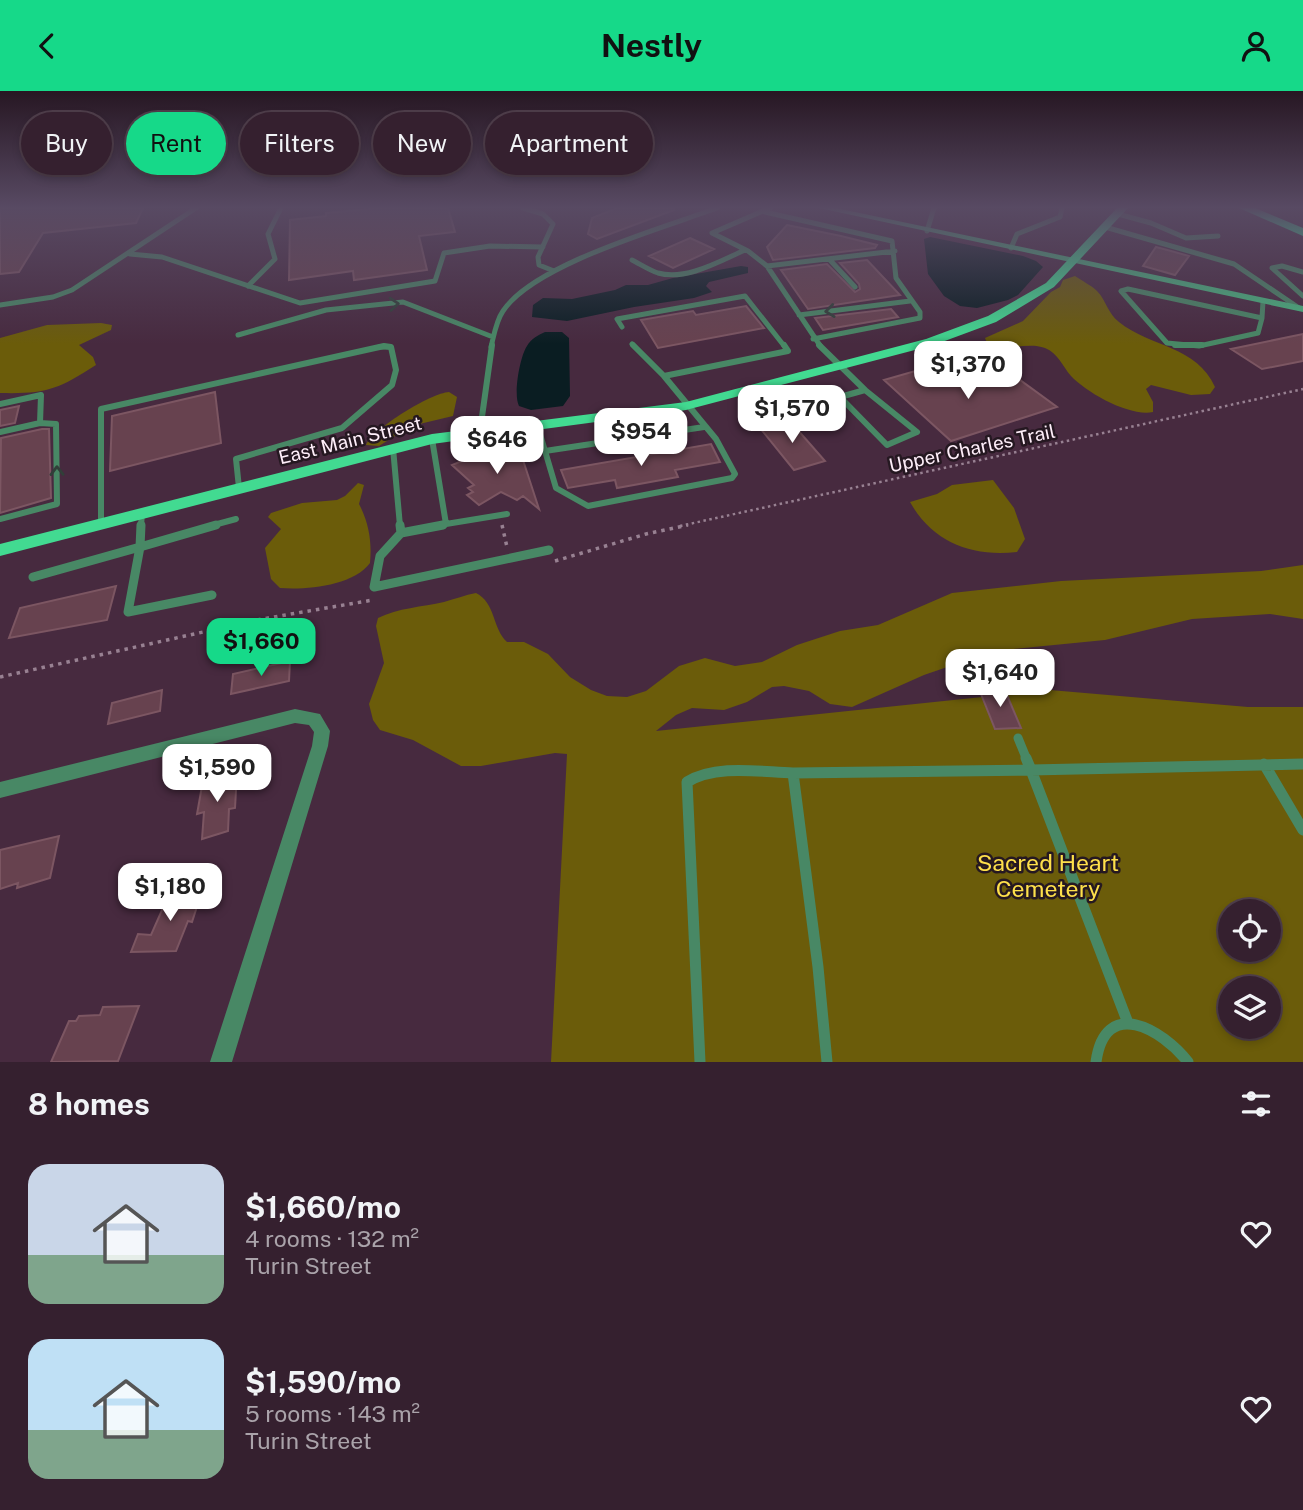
<!DOCTYPE html>
<html lang="en">
<head>
<meta charset="utf-8">
<style>
  body { margin:0; font-family:"Public Sans",sans-serif; background:#3d2837; color:#f1f3f6; height:100vh; display:flex; flex-direction:column; font-size:26px; white-space:nowrap }
  * { box-sizing:border-box; margin:0 }
  p { font-size:23px; color:#aaa3aa }
  .icon { flex:none; width:38px; height:38px; fill:none; stroke:currentColor; stroke-width:2; stroke-linecap:round; stroke-linejoin:round }
  .map { position:relative; height:971px; overflow:hidden }
  .drawer { display:flex; flex-direction:column; background:#35202f; flex:1 }
  .drawer>* { flex:none }
  .hud { position:absolute; left:21px; top:21px; width:700px; height:63px; display:flex; gap:14px }
  .fabs { position:absolute; left:1218px; top:808px; display:grid; gap:14px }
  .fabs a { display:grid; place-items:center; width:63px; height:63px; border-radius:50%; background:#35202f; box-shadow:0 4px 10px #0003,0 0 0 2px #4f3e4b; font-size:35px }
  .price { position:absolute; translate:-50% -60px; padding:0 16px; border-radius:14px; background:#fff; color:#222; font-size:23px; line-height:46px; filter:drop-shadow(0 2px 4px #0008) }
  .price::after { content:''; position:absolute; left:50%; top:42px; width:21px; height:16px; margin-left:-10px; background:inherit; clip-path:polygon(0 0,100% 0,50% 100%) }
  .price.on { background:#16d989; color:#111 }
  ul { padding:0; list-style:none }
  li { display:flex; align-items:center; gap:21px; height:175px; padding:0 28px }
  li span { display:grid; place-items:center; flex:none; width:196px; height:140px; border-radius:21px; color:#555 }
  li>.icon { margin-inline-start:auto }
  span .icon { width:84px; height:84px; fill:#fffc; stroke-width:1 }
  li b { font-size:30px }
  h2 { display:flex; justify-content:space-between; align-items:center; height:84px; padding:0 28px; font-size:30px }
  .tag { padding:0 24px; border-radius:32px; background:#35202f; box-shadow:0 4px 10px #0003,0 0 0 2px #4f3e4b; font-size:24px; line-height:63px }
  .tag.on { background:#16d989; color:#111 }
  header { display:flex; justify-content:space-between; align-items:center; height:91px; padding:0 28px; background:#16d989; color:#111; font-size:32px; font-weight:700 }
  .map>svg:first-child { display:block }
  .green { fill:#6b5c0a; fill-rule:evenodd }
  .water { fill:#0a1d22 }
  .building { fill:#67424f; stroke:#7c5662; stroke-width:2 }
  .lines { fill:none; stroke-linecap:round; stroke-linejoin:round }
  .path-far1 { stroke:#988192; stroke-width:2.5; stroke-dasharray:2.5 3.5; stroke-linecap:butt }
  .path { stroke:#988192; stroke-width:3.5; stroke-dasharray:3.5 5; stroke-linecap:butt }
  .service-far3 { stroke:#488865; stroke-width:5 }
  .service-far2 { stroke:#488865; stroke-width:6 }
  .service-far1 { stroke:#488865; stroke-width:9 }
  .service { stroke:#488865; stroke-width:11 }
  .minor { fill:#488865; fill-rule:evenodd }
  .secondary { fill:#48b77e; fill-rule:evenodd }
  .primary { fill:#42da91; fill-rule:evenodd }
  .motorway { fill:#34faa2; fill-rule:evenodd }
  .oneway { stroke:#313f39 }
  .labels { text-anchor:middle; stroke-width:5; stroke-linejoin:round; paint-order:stroke }
  .street-label { font-size:19px; fill:#feeef9; stroke:#251821 }
  .near-park-label { font-size:23px; fill:#fee04b; stroke:#251821 }
</style>
</head>
<body>
<header><svg class="icon" aria-label="back" viewBox="0 0 24 24"><path d="M15 5l-7 7 7 7"/></svg>Nestly<svg class="icon" aria-label="person" viewBox="0 0 24 24"><circle cx="12" cy="8" r="4"/><path d="M4 21q1-7 8-7t8 7"/></svg></header>
<div class="map">
<svg width="1303" height="971" viewBox="0 0 1303 971">
  <rect width="100%" height="100%" fill="#472a3f"/>
  <path class="green" d="M1075,185C1082,190 1091,194 1097,200C1106,209 1108,223 1119,231C1150,256 1197,255 1215,296L1210,303L1191,304L1151,294L1146,298L1153,311V321C1130,326 1087,302 1071,285C1063,276 1058,262 1045,257C1026,250 1008,262 987,252L985,247L1023,230L1051,201L1060,196L1063,189Z
    M101,232L112,234L111,239L79,254L93,266L96,274C57,299 46,303 0,302V247L47,234Z
    M449,301L457,306L453,325L411,335L379,355L366,354C374,337 431,302 449,301Z
    M993,389L1014,417L1025,448L1017,461C972,466 933,452 910,411L937,403L952,394Z
    M358,392L364,394L359,413C369,432 372,451 370,472C353,495 307,499 280,497L271,488L265,457L281,438L268,426L271,422L302,412L337,409L345,405Z
    M1303,474V528L1270,523L1192,528L1105,549L994,560L924,584L852,616L830,613L809,600L784,595L772,596L747,611L724,619L692,617L676,624L656,640L1050,599L1248,616H1303V971H551L567,663L555,662L481,675H461L413,649L380,639L373,629L369,613L384,572L376,535L378,527C398,517 422,516 444,511C455,508 465,504 476,502C496,512 492,537 507,551H524L548,563L570,586L591,599L607,605L627,606L646,600L679,575L705,567L735,575L762,571L797,554L840,540L878,534L952,502L1061,490L1261,480ZM1230,821H1269V859H1230ZM1230,898H1269V936H1230Z"/>
  <path class="water" d="M930,146L1023,165L1036,170L1043,176L1018,204L1008,209L977,217L960,215L944,205L928,183L924,148Z
    M741,175L748,176V182L709,191L706,195L712,201L694,207L634,216L567,230L532,226L533,214L543,207L572,208L615,199L626,194H648L673,187Z
    M545,241H562L569,247L570,305L563,315L531,319L519,315C513,304 520,265 527,255C531,248 538,244 545,241Z"/>
  <path class="building" d="M0,117H143L136,132L43,142L19,181L0,183Z
    M381,117H448L455,141L419,145L427,179L354,189L353,180L289,189L290,129L326,125V122Z
    M617,117H674V119L597,148L588,143L592,127Z
    M787,134L841,145L877,154L875,157L773,169L767,156Z
    M690,147L714,158L673,177L649,165Z
    M1156,156L1171,160L1189,165L1175,184L1143,175Z
    M867,169L900,204L808,218L781,179L827,173L855,201L860,198L859,193L840,172Z
    M746,215L764,237L658,257L641,229L693,220L696,224Z
    M891,218L898,226L823,239L815,227Z
    M1303,243V270L1262,278L1231,258Z
    M936,274L964,297L1012,283L1057,316L951,350L884,289Z
    M215,301L221,352L110,380L112,325Z
    M19,315L15,332L0,335V319Z
    M789,329L825,370L794,379L760,337Z
    M42,338H49L51,407L0,422L1,347Z
    M711,353L720,371L675,379L678,386L617,397L615,389L568,397L561,379Z
    M503,359H512L523,369L539,418L523,405L517,409L501,401L479,414L467,404L473,401L468,397L474,394L452,374L486,360L495,363Z
    M116,495L107,529L9,547L20,517Z
    M290,570L289,590L231,603L233,583Z
    M1004,597L1021,637L995,638L979,598Z
    M162,599L160,620L108,633L112,612Z
    M237,682L235,717L229,718L228,740L202,748L204,721L197,723L202,695L206,690Z
    M59,745L50,787L17,797L18,792L0,798V759Z
    M202,800L192,831L188,830L176,860L131,861L138,843L151,844L170,801Z
    M139,915L118,970L51,971L69,930H76L79,925L100,924L103,916Z"/>
  <g class="lines">
    <path class="path-far1" d="M680,435L1303,298"/>
    <path class="path" d="M502,434L507,456
      M555,470L646,443L688,434
      M0,586L262,528L373,509"/>
    <path class="service-far3" d="M523,117L543,123L553,133L538,166L539,174L554,180
      M770,117L712,142L748,160L767,175L821,256
      M765,121L892,150L896,187L920,221V227L813,248
      M1118,123L1151,132L1186,147L1218,145
      M1105,136L1234,173L1299,217
      M927,140L934,117
      M1011,157L1017,143L1060,126L1062,117
      M130,163L162,166L300,212L435,190L444,162L490,155L543,156
      M829,168L855,196
      M632,169C640,173 649,179 658,182C686,190 720,170 745,159
      M767,175L895,160
      M1303,181L1282,175L1272,177L1303,205
      M248,195L275,168L268,143L281,117
      M1128,198L1262,227L1258,242L1199,255L1167,252L1121,200Z
      M0,214L53,206L72,199L196,117
      M799,224L910,210
      M1262,227L1263,210
      M622,236L617,228L745,205L785,256
      M238,244L326,219L403,211L493,246
      M930,251L936,256
      M632,253L635,256
      M379,256H391
      M491,256C494,244 496,230 503,220C534,173 663,137 717,117"/>
    <path class="service-far2" d="M633,254L664,285L788,260L784,254
      M819,254L865,299
      M934,254L963,278L991,273
      M1175,254H1202
      M865,299L917,341L887,354L840,306Z
      M0,313L41,304L40,332
      M537,333L556,397L588,415L732,387L735,383L716,348L664,285
      M480,340L492,254
      M0,341L40,332L56,333L57,413L0,428
      M432,348L446,433L434,435
      M393,357L400,435
      M545,360L704,336
      M101,433V318L384,255L391,256L396,279L392,294L342,337L236,368L239,397
      M446,433L507,423
      M141,435L142,422
      M210,435L236,428"/>
    <path class="service-far1" d="M141,434L140,456L216,434
      M400,434L401,442L443,434
      M401,442L380,465L374,496L549,459
      M33,486L140,456L128,521L212,504
      M1018,647L1027,669"/>
    <path class="service" d="M1026,667L1031,679L1303,673
      M1264,673L1303,739
      M793,682L1031,679L1128,932
      M700,971L687,691C716,673 760,681 793,682L818,876L827,971
      M1096,971C1105,905 1162,938 1188,971"/>
    <path class="minor" d="M295,618L320,623L330,640L328,655L232,971H210L312,655L314,641L309,634L295,632L0,707V691Z"/>
    <path class="secondary" d="M819,117H836L1303,215V221Z"/>
    <path class="primary" d="M1117,117H1128L1054,196L996,231L934,254L686,319L432,353L0,465V453L432,343L686,311L926,248L988,225L1046,192Z"/>
    <path class="motorway" d="M1239,117H1255L1303,137V145Z"/>
  </g>
  <defs><path id="oneway-chevron" d="M-2-3.5L2.5 0L-2 3.5" fill="none" stroke-width="1.6" stroke-linecap="round" stroke-linejoin="round" transform="scale(1.75)"/></defs>
  <g class="oneway">
    <use href="#oneway-chevron" transform="translate(394 213) rotate(-4)"/>
    <use href="#oneway-chevron" transform="translate(830 220) rotate(173)"/>
    <use href="#oneway-chevron" transform="translate(57 380) rotate(-91)"/>
  </g>
  <linearGradient id="sky" x2="0" y2="1"><stop stop-color="#271723"/><stop offset="0.46" stop-color="#584a63"/><stop offset="1" stop-color="#584a63" stop-opacity="0"/></linearGradient>
  <rect width="1303" height="253" fill="url(#sky)"/>
  <g class="labels">
    <g class="street-label">
      <text transform="translate(350 349) rotate(-14)" y="7">East Main Street</text>
      <text transform="translate(972 357) rotate(-12)" y="7">Upper Charles Trail</text>
    </g>
    <g class="near-park-label">
      <text x="1048" y="780">Sacred Heart<tspan x="1048" dy="26">Cemetery</tspan></text>
    </g>
  </g>
</svg>
<div class="fabs">
<a><svg class="icon" aria-label="locate" viewBox="0 0 24 24"><circle cx="12" cy="12" r="6"/><path d="M12 2v4M12 18v4M2 12h4M18 12h4"/></svg></a>
<a><svg class="icon" aria-label="layers" viewBox="0 0 24 24"><path d="M12 4l9 5-9 5-9-5zM3 14l9 5 9-5"/></svg></a>
</div>
<b class="price" style="left:968px;top:310px">$1,370</b>
<b class="price" style="left:792px;top:354px">$1,570</b>
<b class="price" style="left:641px;top:377px">$954</b>
<b class="price" style="left:497px;top:385px">$646</b>
<b class="price on" style="left:261px;top:587px">$1,660</b>
<b class="price" style="left:1000px;top:618px">$1,640</b>
<b class="price" style="left:217px;top:713px">$1,590</b>
<b class="price" style="left:170px;top:832px">$1,180</b>
<div class="hud">
<a class="tag">Buy</a>
<a class="tag on">Rent</a>
<a class="tag">Filters</a>
<a class="tag">New</a>
<a class="tag">Apartment</a>
</div>
</div>
<section class="drawer">
<h2>8 homes<svg class="icon" aria-label="filters" viewBox="0 0 24 24"><path d="M4 7h16M4 17h16"/><circle cx="9" cy="7" r="2"/><circle cx="15" cy="17" r="2"/></svg></h2>
<ul>
<li><span style="background:linear-gradient(#c9d6e8 65%,#7fa58c 0)"><svg class="icon" aria-label="home" viewBox="0 0 24 24"><path d="M3 11l9-7 9 7M6 9v11h12V9"/></svg></span><div><b>$1,660/mo</b><p>4 rooms · 132 m²</p><p>Turin Street</p></div><svg class="icon" aria-label="heart" viewBox="0 0 24 24"><path d="M12 20l-8-8c-3-5 5-10 8-4 3-6 11-1 8 4z"/></svg></li>
<li><span style="background:linear-gradient(#bfe0f5 65%,#7fa58c 0)"><svg class="icon" aria-label="home" viewBox="0 0 24 24"><path d="M3 11l9-7 9 7M6 9v11h12V9"/></svg></span><div><b>$1,590/mo</b><p>5 rooms · 143 m²</p><p>Turin Street</p></div><svg class="icon" aria-label="heart" viewBox="0 0 24 24"><path d="M12 20l-8-8c-3-5 5-10 8-4 3-6 11-1 8 4z"/></svg></li>
</ul>
</section>
</body>
</html>
